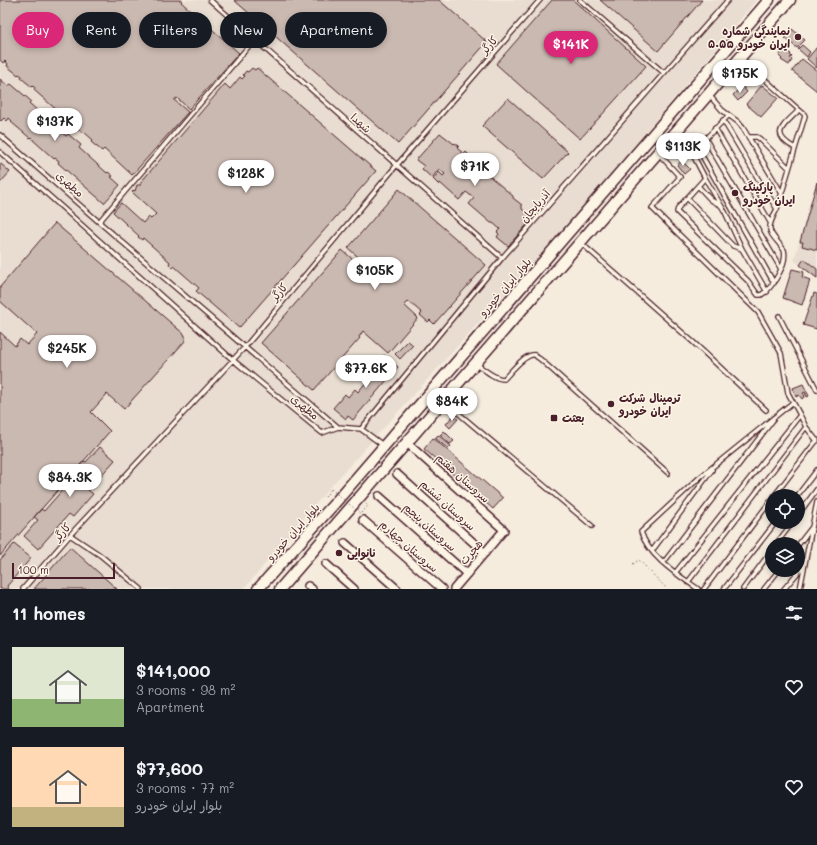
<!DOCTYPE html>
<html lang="en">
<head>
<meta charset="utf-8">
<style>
  body { margin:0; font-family:Mali,"Playpen Sans Arabic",sans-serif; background:#20242c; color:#f1f3f6; height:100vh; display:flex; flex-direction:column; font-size:15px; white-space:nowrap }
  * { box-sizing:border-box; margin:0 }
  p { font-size:13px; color:#9ea1a6 }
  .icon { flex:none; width:22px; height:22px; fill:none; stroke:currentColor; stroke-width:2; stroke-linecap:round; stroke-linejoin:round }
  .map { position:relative; height:589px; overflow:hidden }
  .details { display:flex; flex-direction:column; background:#171b24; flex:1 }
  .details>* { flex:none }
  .banner { position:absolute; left:12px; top:12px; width:400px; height:36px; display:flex; gap:8px }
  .fabs { position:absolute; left:765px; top:489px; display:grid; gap:8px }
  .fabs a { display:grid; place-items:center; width:40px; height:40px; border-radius:50%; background:#171b24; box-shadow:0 2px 6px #0003; font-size:20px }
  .scale { position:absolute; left:12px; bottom:10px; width:103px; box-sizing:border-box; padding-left:4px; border:2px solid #4a1f2b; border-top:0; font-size:11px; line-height:14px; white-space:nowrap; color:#4a1f2b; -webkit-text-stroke:3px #fcf5e5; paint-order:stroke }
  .price { position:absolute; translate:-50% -34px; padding:0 9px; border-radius:14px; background:#fff; color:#222; font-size:13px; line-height:26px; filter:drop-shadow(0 1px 2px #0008) }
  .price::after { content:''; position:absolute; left:50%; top:24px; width:12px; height:9px; margin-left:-6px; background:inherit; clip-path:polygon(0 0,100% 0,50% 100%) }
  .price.on { background:#db2777; color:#fff }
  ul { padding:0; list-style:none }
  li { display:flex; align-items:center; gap:12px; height:100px; padding:0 12px }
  li span { display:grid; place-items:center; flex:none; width:112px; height:80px; border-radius:0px; color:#555 }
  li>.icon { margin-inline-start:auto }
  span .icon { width:48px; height:48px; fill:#fffc; stroke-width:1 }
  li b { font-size:17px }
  h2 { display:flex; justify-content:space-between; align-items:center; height:48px; padding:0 12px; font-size:17px }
  .chip { padding:0 14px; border-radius:18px; background:#171b24; box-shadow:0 2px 6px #0003; font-size:14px; line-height:36px }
  .chip.on { background:#db2777; color:#fff }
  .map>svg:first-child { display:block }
  .built { fill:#e8ddd0 }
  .building { fill:#cab9b1; stroke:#4a1f2b }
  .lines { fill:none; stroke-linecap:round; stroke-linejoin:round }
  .lane-casing { stroke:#4a1f2b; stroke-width:6 }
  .street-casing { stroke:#4a1f2b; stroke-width:10 }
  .primary-casing { stroke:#4a1f2b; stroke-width:13 }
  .path { stroke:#4a1f2b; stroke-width:1; stroke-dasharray:1 3; stroke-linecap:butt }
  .lane { stroke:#fcf5e5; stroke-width:3.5 }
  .street { stroke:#fcf5e5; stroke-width:7 }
  .primary { stroke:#fcf5e5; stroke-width:10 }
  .path-bridge { stroke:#4a1f2b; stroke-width:1; stroke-dasharray:1 3; stroke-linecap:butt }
  .poi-dot { fill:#4a1f2b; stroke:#fcf5e5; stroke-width:1.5 }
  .labels { text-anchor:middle; stroke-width:3; stroke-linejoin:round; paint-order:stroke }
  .poi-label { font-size:11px; font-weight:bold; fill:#4a1f2b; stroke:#fcf5e5; text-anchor:start }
  .street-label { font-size:11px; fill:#4a1f2b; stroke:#fcf5e5 }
</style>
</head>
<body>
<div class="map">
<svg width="817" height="589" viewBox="0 0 817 589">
  <rect width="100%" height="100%" fill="#f5ecde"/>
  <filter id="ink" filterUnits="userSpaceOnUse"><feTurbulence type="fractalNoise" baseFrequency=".025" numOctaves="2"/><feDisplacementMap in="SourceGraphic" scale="8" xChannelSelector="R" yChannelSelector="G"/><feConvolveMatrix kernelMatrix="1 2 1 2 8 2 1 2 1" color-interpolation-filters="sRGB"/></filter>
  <g filter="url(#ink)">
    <path class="built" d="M0,0H756L727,36L567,225L332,485L244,589H0Z
      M817,181V280L794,260Z"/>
    <path class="building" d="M0,0H183L181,2L239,53L189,109L177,98L174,100L188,112L132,175L104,149L102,151L91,142L93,140L84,132L83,133L61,115L63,113L61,111L59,112L34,90L35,88L33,86L32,87L21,78L22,76L19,74L18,75L7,66L8,64L5,61L3,63L0,60Z
      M234,0H439L487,42L398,144Z
      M552,0H573L646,66L580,139L496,64Z
      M600,0H702L658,51Z
      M792,29L805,40L797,48L785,38Z
      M802,45L810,52L807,57L798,49Z
      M817,47V68L807,59Z
      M783,51L785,52L786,51L788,52L791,54L790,55L792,57L790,58L792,60L789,65L781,60L782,59L779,56Z
      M802,59L817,71V91L792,71Z
      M252,68L255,70L257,68L376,171L239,328L196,291L199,288L174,266L173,268L169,264L170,262L143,238L142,240L138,237L139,236L113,212L121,203L143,223L148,217L151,219L156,214L132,192L134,190L135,191L137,185H141V182L225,84L230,89L240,77L242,79L245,76L243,75L246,71L248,72Z
      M0,79L8,86L11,84L31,101L29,103L66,136L68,134L81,145L79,148L107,173L108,172L113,176L111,177L120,185L104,203L58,163L59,161L55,158L54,159L33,140V139L31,137L30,138L11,122L12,121L9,118L7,121L4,118L1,121L0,120Z
      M762,85L778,98L761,117L746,104Z
      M742,86L747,92L738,101L733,95Z
      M508,98L568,152L543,179L482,126Z
      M440,133L454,144L455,143L459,146L457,148L464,154L466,152L469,155L467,157L513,196V198L522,205V209L533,218L508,246L497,237L499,234L497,232L500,229L493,223H491L469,204L474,198L466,192L459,200L440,183L439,185L433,179L439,172L443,176L445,174L439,169L432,178L422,169L424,166L416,160Z
      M682,161L690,169L684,174L677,165Z
      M0,163L10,172L0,183Z
      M817,182V250L802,246L803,242H800Z
      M399,189L486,265L434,324L430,320L428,322L420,315L422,313L408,301L404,305L418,318L388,353L363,331L359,337L360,338L314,390L261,343L342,250L370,274L373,270L348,248Z
      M55,223L185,335V341L124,409L107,394L91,412L110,431L0,556V332L15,346L20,339L27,345L37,334L0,301V287Z
      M804,259L817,269V278L800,265Z
      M792,269L804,272L802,277L810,280L802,305L783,298Z
      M814,293L817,294V329L803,325Z
      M408,341L413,345L400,359L395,354Z
      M384,355L398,367L353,420L348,416L346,419L333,408L345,394L348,397L355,389L358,392L372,375L368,372Z
      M803,384L809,396L807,397L805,392L803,393L805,396L802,399L799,395L796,397L793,388Z
      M453,416L458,419L450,428L446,424Z
      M444,431L454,441L450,444L440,435Z
      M438,435L451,446L448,449L435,438Z
      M433,438L503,498L493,509L424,449Z
      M100,447L115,460L88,490L93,494L73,517L69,514L38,549L24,536L38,520L34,517L41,509L44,511L79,471L77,469L84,461L86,462Z
      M14,544L31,558L7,586L9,589H0V560Z
      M70,547L117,589H34Z"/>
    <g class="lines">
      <g class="lane-casing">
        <path id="lane" d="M210,0L502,258
          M580,0L664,73
          M741,58L798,109L797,112C782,127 770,134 795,148
          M709,95L722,110L738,122L743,128L781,192
          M728,116L697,147L693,155L705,178L725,212L742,249L767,292
          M723,120L760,182L777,209
          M715,128L770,222
          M0,135L99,222L338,427
          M749,137H757L760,139L789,168
          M705,138L781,269
          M697,147L774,283
          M0,152L233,360L322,433L338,427L361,429
          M658,153L680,177L652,208L758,312L781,353L788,393L800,415L675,573
          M705,178L678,208L677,212L748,281L758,295H761C772,289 788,263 784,250C770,231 764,233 777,209L805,116L804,114L798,109
          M698,186L711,200L720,205
          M687,198L733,246L742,249
          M99,222L254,40
          M581,243L693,342L766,410
          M779,316L817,390
          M476,364C484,369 494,379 504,379C510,373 525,353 535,355C535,356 540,359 540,359L668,473
          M444,401L592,526
          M800,415L806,427L817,441
          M384,446L361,429L502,258L728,0
          M774,496L817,440
          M797,496L817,470
          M798,515L817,489
          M70,535L100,555L141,589
          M776,544L793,522
          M798,545L812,527
          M652,551L712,470
          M664,562L773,420
          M688,582L806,427
          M23,589L70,535L245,347L396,166L540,0
          M698,589C677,574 649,557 641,532L699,478L792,403
          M704,589L772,499
          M724,589L776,522
          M743,589L772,550
          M764,589L779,570
          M784,589L805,564
          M800,589L817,502"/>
      </g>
      <g class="street-casing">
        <path id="street" d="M407,443L504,530L454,589
          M397,474L485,553
          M379,496L467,574
          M363,520L442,589
          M345,543L397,589
          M326,564L354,589
          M308,586L312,589"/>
      </g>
      <g class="primary-casing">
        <path id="primary" d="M258,589L334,504L769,0
          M280,589L790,0"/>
      </g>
      <path class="path" d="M325,497L331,489
        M361,513L368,506L366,504
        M633,564L639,560L667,589"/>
      <use href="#lane" class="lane"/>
      <use href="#street" class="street"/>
      <use href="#primary" class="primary"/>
      <path class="path-bridge" d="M331,489L361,514"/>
    </g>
  </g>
  <g class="poi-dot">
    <circle cx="798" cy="37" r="4"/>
    <circle cx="735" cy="193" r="4"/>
    <circle cx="611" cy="404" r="4"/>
    <rect x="550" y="414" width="8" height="8" rx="2"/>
    <circle cx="339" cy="553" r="4"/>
  </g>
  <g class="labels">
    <g class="poi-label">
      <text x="790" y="35" text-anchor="end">نمایندگی شماره<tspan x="790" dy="13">۵۰۵۵ ایران خودرو</tspan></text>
      <text x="743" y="191">پارکینگ<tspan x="743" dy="13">ایران خودرو</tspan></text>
      <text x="619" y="402">ترمینال شرکت<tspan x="619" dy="13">ایران خودرو</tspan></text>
      <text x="562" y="422">بعثت</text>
      <text x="347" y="557">نانوایی</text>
    </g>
    <g class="street-label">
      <text transform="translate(489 45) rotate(-49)" y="4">کارگر</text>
      <text transform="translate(361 123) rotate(42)" y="4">شهدا</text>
      <text transform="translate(70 184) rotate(41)" y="4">مطهری</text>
      <text transform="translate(535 206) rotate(-49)" y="4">آذربایجان</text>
      <text transform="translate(505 287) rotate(-49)" y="4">بلوار ایران خودرو</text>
      <text transform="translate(279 292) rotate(-50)" y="4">کارگر</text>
      <text transform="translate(305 407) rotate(40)" y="4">مطهری</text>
      <text transform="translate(463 478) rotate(42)" y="4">سروستان هفتم</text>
      <text transform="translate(448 505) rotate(42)" y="4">سروستان ششم</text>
      <text transform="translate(430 527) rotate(42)" y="4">سروستان پنجم</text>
      <text transform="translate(62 532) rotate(-48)" y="4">کارگر</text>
      <text transform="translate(293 532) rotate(-48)" y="4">بلوار ایران خودرو</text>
      <text transform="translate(409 546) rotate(41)" y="4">سروستان چهارم</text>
      <text transform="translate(471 552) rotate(-49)" y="4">هجرت</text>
    </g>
  </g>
</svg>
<div class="fabs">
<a><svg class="icon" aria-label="locate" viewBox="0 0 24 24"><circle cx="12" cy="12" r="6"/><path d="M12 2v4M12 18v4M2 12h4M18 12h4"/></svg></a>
<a><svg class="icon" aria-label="layers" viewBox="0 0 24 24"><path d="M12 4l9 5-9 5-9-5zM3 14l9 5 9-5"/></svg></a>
</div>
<div class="scale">100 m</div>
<b class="price on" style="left:571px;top:65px">$141K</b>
<b class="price" style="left:740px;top:94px">$175K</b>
<b class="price" style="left:55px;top:142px">$137K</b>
<b class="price" style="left:683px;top:167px">$113K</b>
<b class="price" style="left:475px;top:187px">$71K</b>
<b class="price" style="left:246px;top:194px">$128K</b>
<b class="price" style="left:375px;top:291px">$105K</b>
<b class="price" style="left:67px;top:369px">$245K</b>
<b class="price" style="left:366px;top:389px">$77.6K</b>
<b class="price" style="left:452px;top:422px">$84K</b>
<b class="price" style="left:70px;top:498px">$84.3K</b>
<div class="banner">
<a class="chip on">Buy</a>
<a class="chip">Rent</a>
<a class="chip">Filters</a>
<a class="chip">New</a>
<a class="chip">Apartment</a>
</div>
</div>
<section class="details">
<h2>11 homes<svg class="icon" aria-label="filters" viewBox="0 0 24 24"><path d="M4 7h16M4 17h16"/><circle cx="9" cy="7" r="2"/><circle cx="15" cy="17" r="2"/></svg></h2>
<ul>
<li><span style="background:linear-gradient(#dfe7d0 65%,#8fb573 0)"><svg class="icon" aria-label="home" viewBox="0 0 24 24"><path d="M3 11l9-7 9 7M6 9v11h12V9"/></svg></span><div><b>$141,000</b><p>3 rooms · 98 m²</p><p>Apartment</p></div><svg class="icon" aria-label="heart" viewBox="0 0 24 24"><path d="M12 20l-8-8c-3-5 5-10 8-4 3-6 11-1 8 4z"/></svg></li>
<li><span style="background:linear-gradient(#ffd9b3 75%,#c2b280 0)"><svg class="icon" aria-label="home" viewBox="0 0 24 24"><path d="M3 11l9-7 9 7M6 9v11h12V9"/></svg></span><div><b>$77,600</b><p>3 rooms · 77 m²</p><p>بلوار ایران خودرو</p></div><svg class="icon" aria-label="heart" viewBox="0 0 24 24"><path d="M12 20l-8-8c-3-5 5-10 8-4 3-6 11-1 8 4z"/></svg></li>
</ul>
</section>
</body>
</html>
